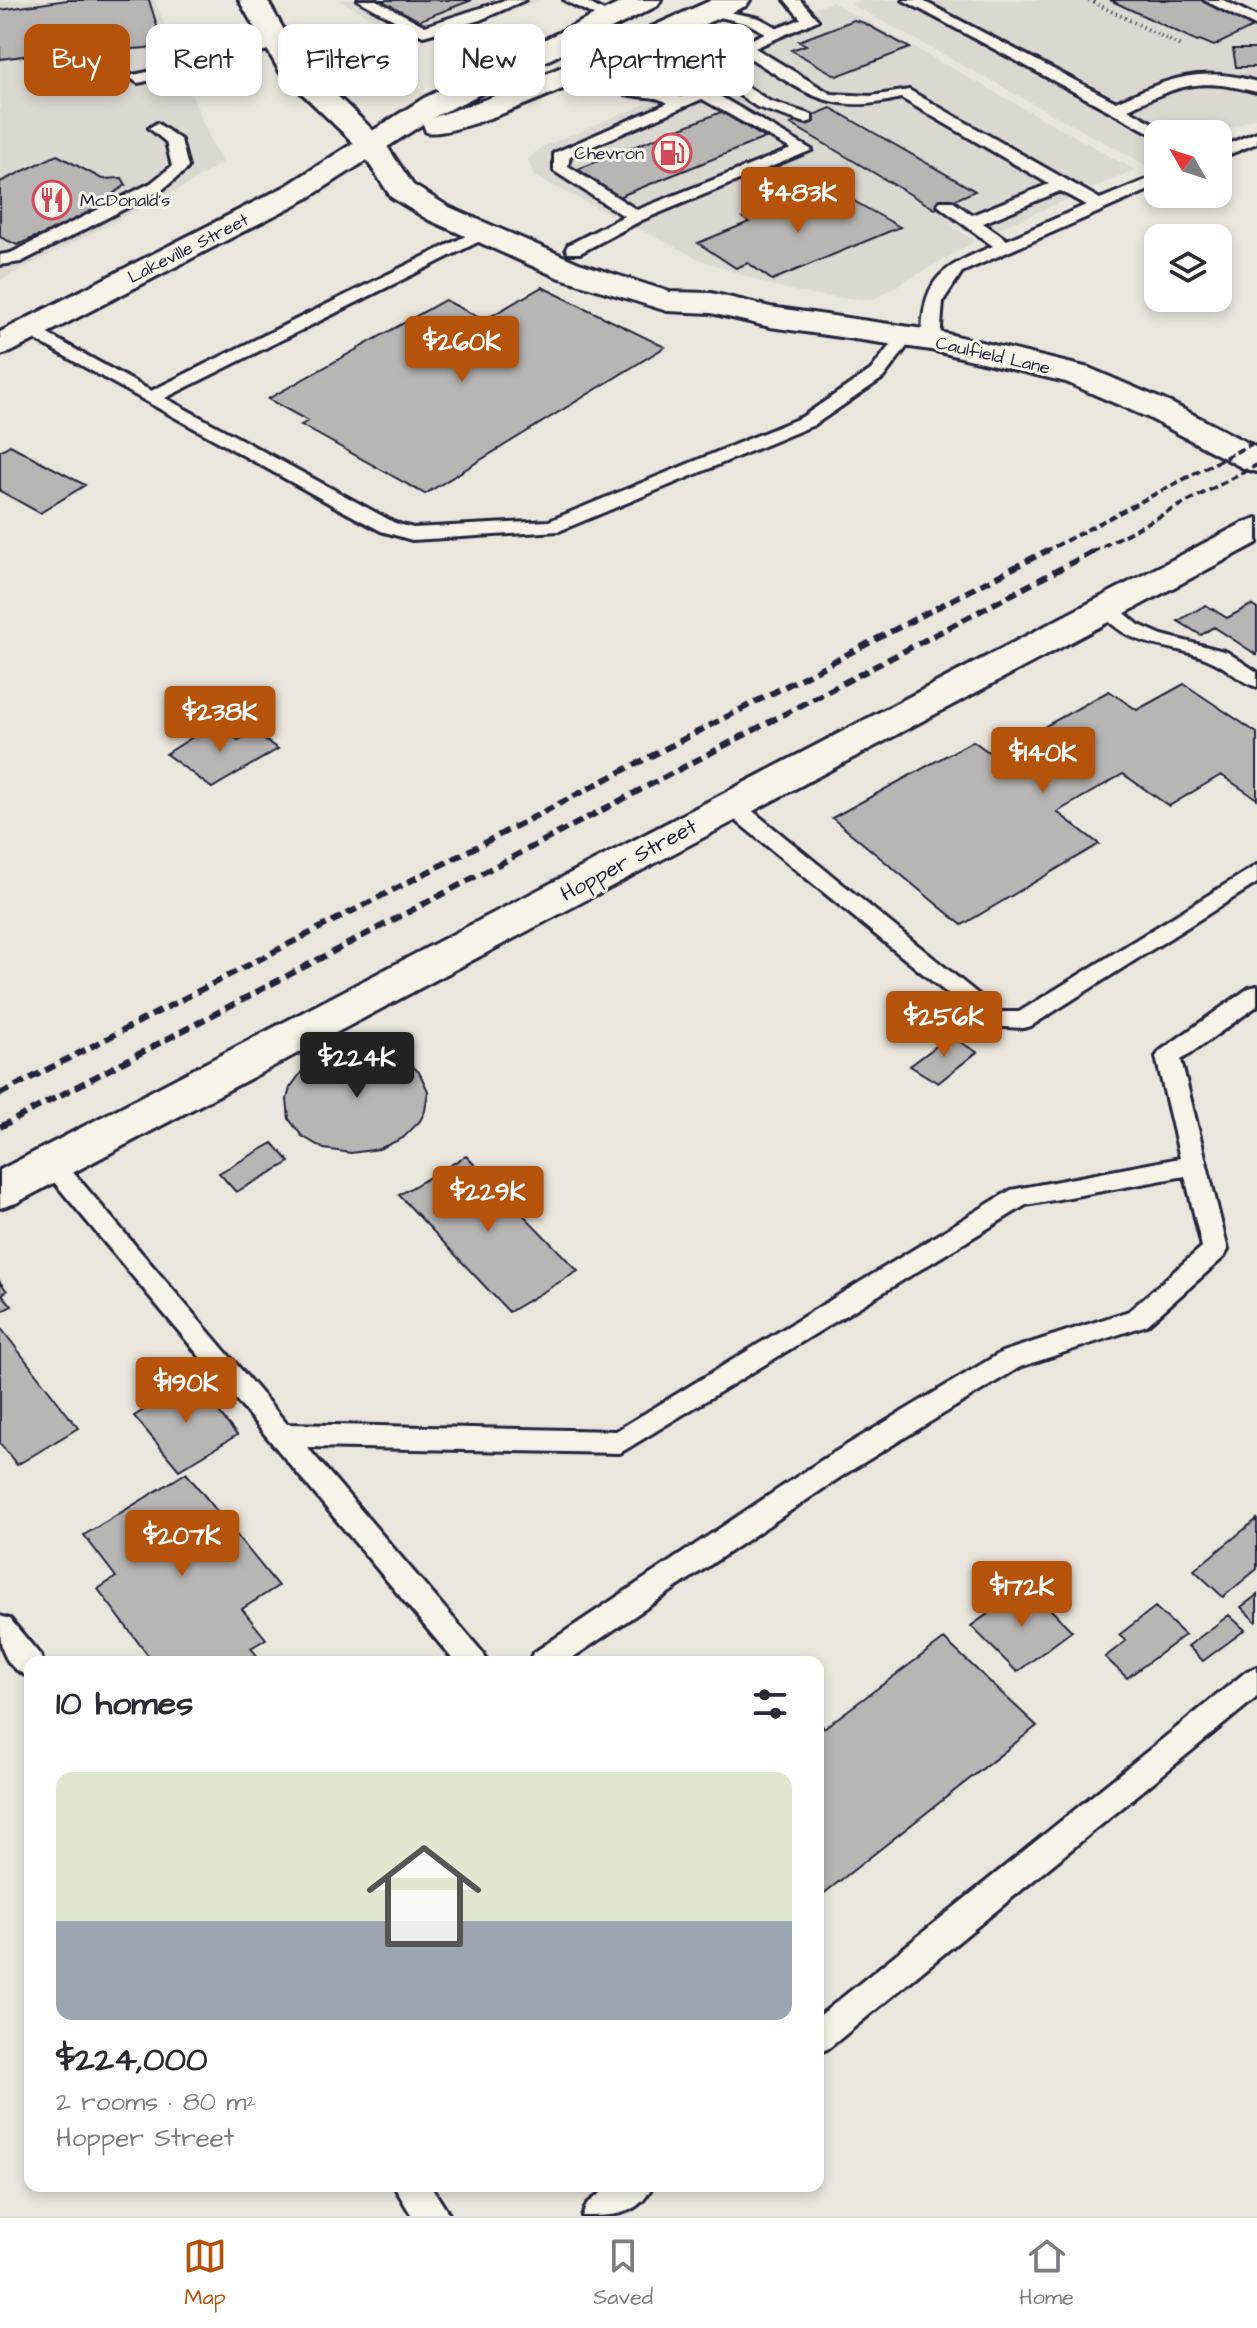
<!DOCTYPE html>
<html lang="en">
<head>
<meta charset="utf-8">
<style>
  body { margin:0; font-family:"Architects Daughter",sans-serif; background:#f7f7f7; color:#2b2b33; height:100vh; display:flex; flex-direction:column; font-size:30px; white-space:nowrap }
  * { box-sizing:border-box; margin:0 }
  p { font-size:26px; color:#7c7c81 }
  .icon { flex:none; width:44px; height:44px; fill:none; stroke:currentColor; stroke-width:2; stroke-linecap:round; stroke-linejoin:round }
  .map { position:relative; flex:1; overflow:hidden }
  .details { position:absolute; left:24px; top:1656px; width:800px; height:536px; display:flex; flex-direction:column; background:#fff; border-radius:16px; box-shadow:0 4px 12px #0003 }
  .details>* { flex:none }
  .top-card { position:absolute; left:24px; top:24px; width:800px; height:72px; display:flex; gap:16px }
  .needle { width:52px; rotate:309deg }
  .fabs { position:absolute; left:1144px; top:120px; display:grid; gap:16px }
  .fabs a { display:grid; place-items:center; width:88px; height:88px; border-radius:16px; background:#fff; box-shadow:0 4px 12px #0003; font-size:40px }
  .price { position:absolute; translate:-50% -68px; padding:0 18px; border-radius:8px; background:#b45309; color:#fff; font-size:26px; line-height:52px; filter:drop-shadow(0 2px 4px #0008) }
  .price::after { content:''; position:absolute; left:50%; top:48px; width:24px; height:18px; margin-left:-12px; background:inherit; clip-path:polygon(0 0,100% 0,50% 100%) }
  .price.active { background:#222; color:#fff }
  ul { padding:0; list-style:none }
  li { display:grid; align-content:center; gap:16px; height:424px; padding:0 32px }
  li span { display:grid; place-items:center; height:248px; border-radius:16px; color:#555 }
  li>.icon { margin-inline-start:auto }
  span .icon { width:144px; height:144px; fill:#fffc; stroke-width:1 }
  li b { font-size:34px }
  h2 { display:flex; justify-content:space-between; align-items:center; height:96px; padding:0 32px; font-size:34px }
  .chip { padding:0 28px; border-radius:16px; background:#fff; box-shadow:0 4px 12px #0003; font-size:28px; line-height:72px }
  .chip.active { background:#b45309; color:#fff }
  .dock { display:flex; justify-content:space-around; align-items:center; height:112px; border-top:2px solid #e1e1e2; background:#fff; font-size:22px; color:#7c7c81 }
  .dock a { display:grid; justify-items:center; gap:4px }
  .dock .active { color:#b45309 }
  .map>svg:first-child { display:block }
  .built { fill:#dbd8d2 }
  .building { fill:#b8b6b5; stroke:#22223b; stroke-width:2 }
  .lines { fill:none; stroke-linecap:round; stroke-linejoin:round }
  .lane-casing { stroke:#22223b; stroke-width:6 }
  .street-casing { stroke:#22223b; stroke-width:6 }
  .secondary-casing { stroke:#22223b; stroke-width:6 }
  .primary-casing { stroke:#22223b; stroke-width:6 }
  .path { stroke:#22223b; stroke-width:4; stroke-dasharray:1 4; stroke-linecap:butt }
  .lane { fill:#f7f3e8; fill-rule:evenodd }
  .street { fill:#f7f3e8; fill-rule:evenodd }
  .secondary { fill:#f7f3e8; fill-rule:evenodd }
  .primary { fill:#f7f3e8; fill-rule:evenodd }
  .rail-far1 { stroke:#22223b; stroke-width:4; stroke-dasharray:8 4; stroke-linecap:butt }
  .rail { stroke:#22223b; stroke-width:6; stroke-dasharray:11 6; stroke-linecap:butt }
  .labels { text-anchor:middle; stroke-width:6; stroke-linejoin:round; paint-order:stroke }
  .far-poi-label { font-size:18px; fill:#22223b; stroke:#f7f3e8; text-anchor:end }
  .far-street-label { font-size:18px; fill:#22223b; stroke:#f7f3e8 }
  .street-label { font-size:22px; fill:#22223b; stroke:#f7f3e8 }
</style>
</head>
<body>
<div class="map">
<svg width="1257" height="2216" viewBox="0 0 1257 2216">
  <rect width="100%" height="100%" fill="#eae6de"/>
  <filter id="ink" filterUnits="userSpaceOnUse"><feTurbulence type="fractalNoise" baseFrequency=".0125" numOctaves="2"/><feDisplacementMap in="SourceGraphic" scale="16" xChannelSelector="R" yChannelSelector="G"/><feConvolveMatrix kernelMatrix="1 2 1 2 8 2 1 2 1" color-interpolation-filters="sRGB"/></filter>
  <g filter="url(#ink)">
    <path class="built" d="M0,0H155L204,126L222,163L187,185L0,280Z
      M339,0H539L450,36L427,38L406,37Z
      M860,0H1227L1257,14V117L1216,134H1158V159L1144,164L850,4Z
      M832,2L1135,170L978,238L938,217L976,241L872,300L812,295L770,285L701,260L534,176L528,160L540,148L702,80L789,129L697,72L696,62L713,47Z"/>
    <path class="building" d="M67,0H149L161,39L147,48L131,49L124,47L119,40L83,44L84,48L0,59V10Z
      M379,0H472L418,21Z
      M1110,0H1221L1257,17V25L1214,46L1200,40L1197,41Z
      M854,20L864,23L910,48L837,76L791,50L806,45L799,41Z
      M1233,49H1257V67H1236Z
      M831,108L975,191L935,209L791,124Z
      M721,112L765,138L618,197L578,169Z
      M57,155L102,179L122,178L126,185L114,193L116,194L93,205L100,209L41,238L38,236L17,245L0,237V182Z
      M836,191L900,227L772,280L748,263L736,268L698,243L749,222L743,218L785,201L794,207Z
      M542,287L665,347L425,494L301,425L308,421L268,399L445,300L484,320Z
      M10,445L85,485L40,513L0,491V451Z
      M1206,605L1227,618L1251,605L1257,609V655L1214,627L1201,635L1178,621Z
      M1184,684L1257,733V799L1221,775L1169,806L1123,774L1057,812L1099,844L962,925L832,818L973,741L993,755L1109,691L1137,710Z
      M215,723L238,740L253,732L278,749L212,788L166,754Z
      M950,1036L977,1052L938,1083L910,1066Z
      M351,1049H378L402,1057L419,1072L428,1091L425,1111L420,1121L403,1138L379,1149L351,1153L324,1149L302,1136L289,1119L287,1099L290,1088L303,1070L325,1055Z
      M273,1143L290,1162L236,1192L219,1173Z
      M466,1156L578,1271L509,1312L399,1195Z
      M0,1282L7,1291L2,1294L12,1306L0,1312Z
      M0,1327L78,1428L17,1465L0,1443Z
      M193,1381L237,1435L179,1470L134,1416Z
      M186,1473L278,1586L242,1609L266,1639L251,1648L262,1662H153L98,1589L116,1577L84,1535Z
      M1257,1519V1569L1223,1597L1194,1570Z
      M1027,1586L1072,1631L1017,1672L971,1626Z
      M1257,1595V1621L1256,1622L1241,1607Z
      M1155,1607L1185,1635L1127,1678L1105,1657L1126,1641L1119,1635Z
      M1229,1615L1245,1630L1203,1661L1188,1646Z
      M944,1639L1037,1726L818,1898V1721L824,1728Z"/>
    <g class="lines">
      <g class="lane-casing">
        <path id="lane" d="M358,0H376L425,26L505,0H525L480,20L423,36Z
          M564,0H583L615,17L608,21L603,20Z
          M785,0H800L818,20L755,48L831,94L871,96L909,90L1100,199L1158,175V186L962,272L943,301L940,340L931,345L925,344L922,340C923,277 940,269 993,246L940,207L938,204L940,201H952L972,215L1049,184L901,98C826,117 803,90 742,53L720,65V69L769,101L812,115V121L806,123L757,107L708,74L704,63L707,60L765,33L749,24L703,13V7L759,18L778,28L801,19ZM1060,191L1086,205L1007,240L983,223Z
          M903,0H921L1116,102C1168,79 1200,65 1257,82V92C1198,77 1182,84 1128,109L1172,134H1158V137Z
          M1204,0H1223L1257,17V27Z
          M277,38L282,40V46L198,70L138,83L130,78L133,75L191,63Z
          M620,44L674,81L677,84L668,90L681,97L697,90H709L812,150L642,220L580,253H568L566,249L568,245L624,216L554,171V153L668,103C656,96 650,98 637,96C617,94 588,83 573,69L576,66C604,61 624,99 658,83L615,52V46ZM702,99L791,149L637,210L568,166L570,156Z
          M157,123L181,140L188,167L186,170L163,189L21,262L0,265V255L11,253L151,183L172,166L166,142L149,128Z
          M1257,132V143L1218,159V148Z
          M482,228L490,233L488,237L165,398L395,523L413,528L549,521L802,417L871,370L900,332L906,331L915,336L883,378L814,425L559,531L412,540L381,531L336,507L18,330L27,325L33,326L151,391Z
          M1107,602L1114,604L1139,625L1162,635L1227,652L1257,672V687C1241,683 1229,669 1214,662C1173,641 1132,654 1097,608Z
          M731,798L739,800L1000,1012H1019L1257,865V883L1031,1026L1023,1028L987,1026L723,810L720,805L723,800Z
          M1257,986V1006L1181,1060L1228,1250L1224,1257L1147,1325L1020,1367L845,1474L566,1662H529L533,1653L825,1458L1002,1352L1129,1311L1202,1247L1185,1176L1026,1205L620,1453L307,1447L483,1653L487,1662H455L39,1164L42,1157L51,1155L60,1157L287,1424L616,1431L1011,1190L1180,1158L1156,1057L1160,1051L1249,988Z
          M0,1616L10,1619L40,1655L43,1662H30V1677C0,1666 0,1643 0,1616Z
          M1257,1667V1697L829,2048L818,2053V2017L1247,1671Z
          M394,2186H431L450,2216H412Z
          M610,2186H652C639,2216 613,2216 582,2216L587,2204Z"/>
      </g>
      <g class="street-casing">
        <path id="street" d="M372,136L382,139L413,185L449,207L579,263L670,292L711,293L770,307L931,330L1089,368L1173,404L1257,448V472L1245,469L1149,418L1066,382L931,350L770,327L711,313L667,311L557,277L427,219L391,197L357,145L362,139Z
          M1257,518V543L16,1203L0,1208V1170L1245,522Z"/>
      </g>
      <g class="secondary-casing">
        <path id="secondary" d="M239,0H267L302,62L382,139L387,145L382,151L372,154L362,151L280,72Z"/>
      </g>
      <g class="primary-casing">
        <path id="primary" d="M626,0H661L657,6L432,118L503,93L712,0H750L746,6C691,28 467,142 426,132L423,124L308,198L11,352L0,355V332L286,186L424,98Z"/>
      </g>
      <path class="path" d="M1089,0L1181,46"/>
      <use href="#lane" class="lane"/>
      <use href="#street" class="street"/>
      <use href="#secondary" class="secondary"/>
      <use href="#primary" class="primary"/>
      <path class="rail-far1" d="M1044,552L1257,441
        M1092,552L1257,465"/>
      <path class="rail" d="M0,1094L1048,550
        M0,1127L1096,550"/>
    </g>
  </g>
  <defs>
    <g id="fuel-ring" transform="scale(2)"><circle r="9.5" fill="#f7f3e8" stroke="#d1495b" stroke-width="1.5"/><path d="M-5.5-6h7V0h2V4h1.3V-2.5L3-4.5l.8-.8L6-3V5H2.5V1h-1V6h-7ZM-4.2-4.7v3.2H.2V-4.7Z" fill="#d1495b"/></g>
    <g id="restaurant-ring" transform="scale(2)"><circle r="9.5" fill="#f7f3e8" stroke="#d1495b" stroke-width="1.5"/><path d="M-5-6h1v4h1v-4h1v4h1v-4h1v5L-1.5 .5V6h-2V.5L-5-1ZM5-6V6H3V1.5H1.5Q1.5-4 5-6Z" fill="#d1495b"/></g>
  </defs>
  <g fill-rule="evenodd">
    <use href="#fuel-ring" x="672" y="153"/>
    <use href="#restaurant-ring" x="52" y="200"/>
  </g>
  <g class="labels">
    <g class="far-poi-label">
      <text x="644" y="159">Chevron</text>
      <text x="80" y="206" text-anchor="start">McDonald's</text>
    </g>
    <g class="far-street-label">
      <text transform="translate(188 248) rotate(-27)" y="6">Lakeville Street</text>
      <text transform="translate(993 355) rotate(13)" y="6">Caulfield Lane</text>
    </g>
    <g class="street-label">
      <text transform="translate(628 859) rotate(-28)" y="8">Hopper Street</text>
    </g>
  </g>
</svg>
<div class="fabs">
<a><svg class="needle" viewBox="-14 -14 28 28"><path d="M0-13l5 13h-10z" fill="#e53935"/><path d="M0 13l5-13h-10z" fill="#7c7c81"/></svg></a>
<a><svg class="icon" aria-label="layers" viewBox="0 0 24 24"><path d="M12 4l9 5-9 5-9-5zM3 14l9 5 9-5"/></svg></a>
</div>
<b class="price" style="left:798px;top:235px">$483K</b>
<b class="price" style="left:462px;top:384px">$260K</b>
<b class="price" style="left:220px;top:754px">$238K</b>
<b class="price" style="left:1043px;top:795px">$140K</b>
<b class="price" style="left:944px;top:1059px">$256K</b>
<b class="price active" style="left:357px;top:1100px">$224K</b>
<b class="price" style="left:488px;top:1234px">$229K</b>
<b class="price" style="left:186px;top:1425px">$190K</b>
<b class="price" style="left:182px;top:1578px">$207K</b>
<b class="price" style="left:1022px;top:1629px">$172K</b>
<div class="top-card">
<a class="chip active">Buy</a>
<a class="chip">Rent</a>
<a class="chip">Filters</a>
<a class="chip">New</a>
<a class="chip">Apartment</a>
</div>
<section class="details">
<h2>10 homes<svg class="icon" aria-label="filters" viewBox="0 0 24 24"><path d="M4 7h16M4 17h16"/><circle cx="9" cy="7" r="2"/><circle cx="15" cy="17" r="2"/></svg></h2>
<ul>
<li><span style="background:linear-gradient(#dfe7d0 60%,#9aa5b1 0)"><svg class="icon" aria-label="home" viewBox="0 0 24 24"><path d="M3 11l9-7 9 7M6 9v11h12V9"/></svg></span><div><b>$224,000</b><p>2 rooms · 80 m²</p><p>Hopper Street</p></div></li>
</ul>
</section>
</div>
<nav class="dock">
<a class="active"><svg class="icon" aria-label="map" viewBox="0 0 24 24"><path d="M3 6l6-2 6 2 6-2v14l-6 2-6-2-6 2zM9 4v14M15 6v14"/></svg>Map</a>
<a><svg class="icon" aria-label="saved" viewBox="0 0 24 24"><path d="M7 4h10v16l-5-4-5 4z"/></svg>Saved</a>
<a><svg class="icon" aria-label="home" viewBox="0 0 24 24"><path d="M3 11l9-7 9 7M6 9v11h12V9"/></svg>Home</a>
</nav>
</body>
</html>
